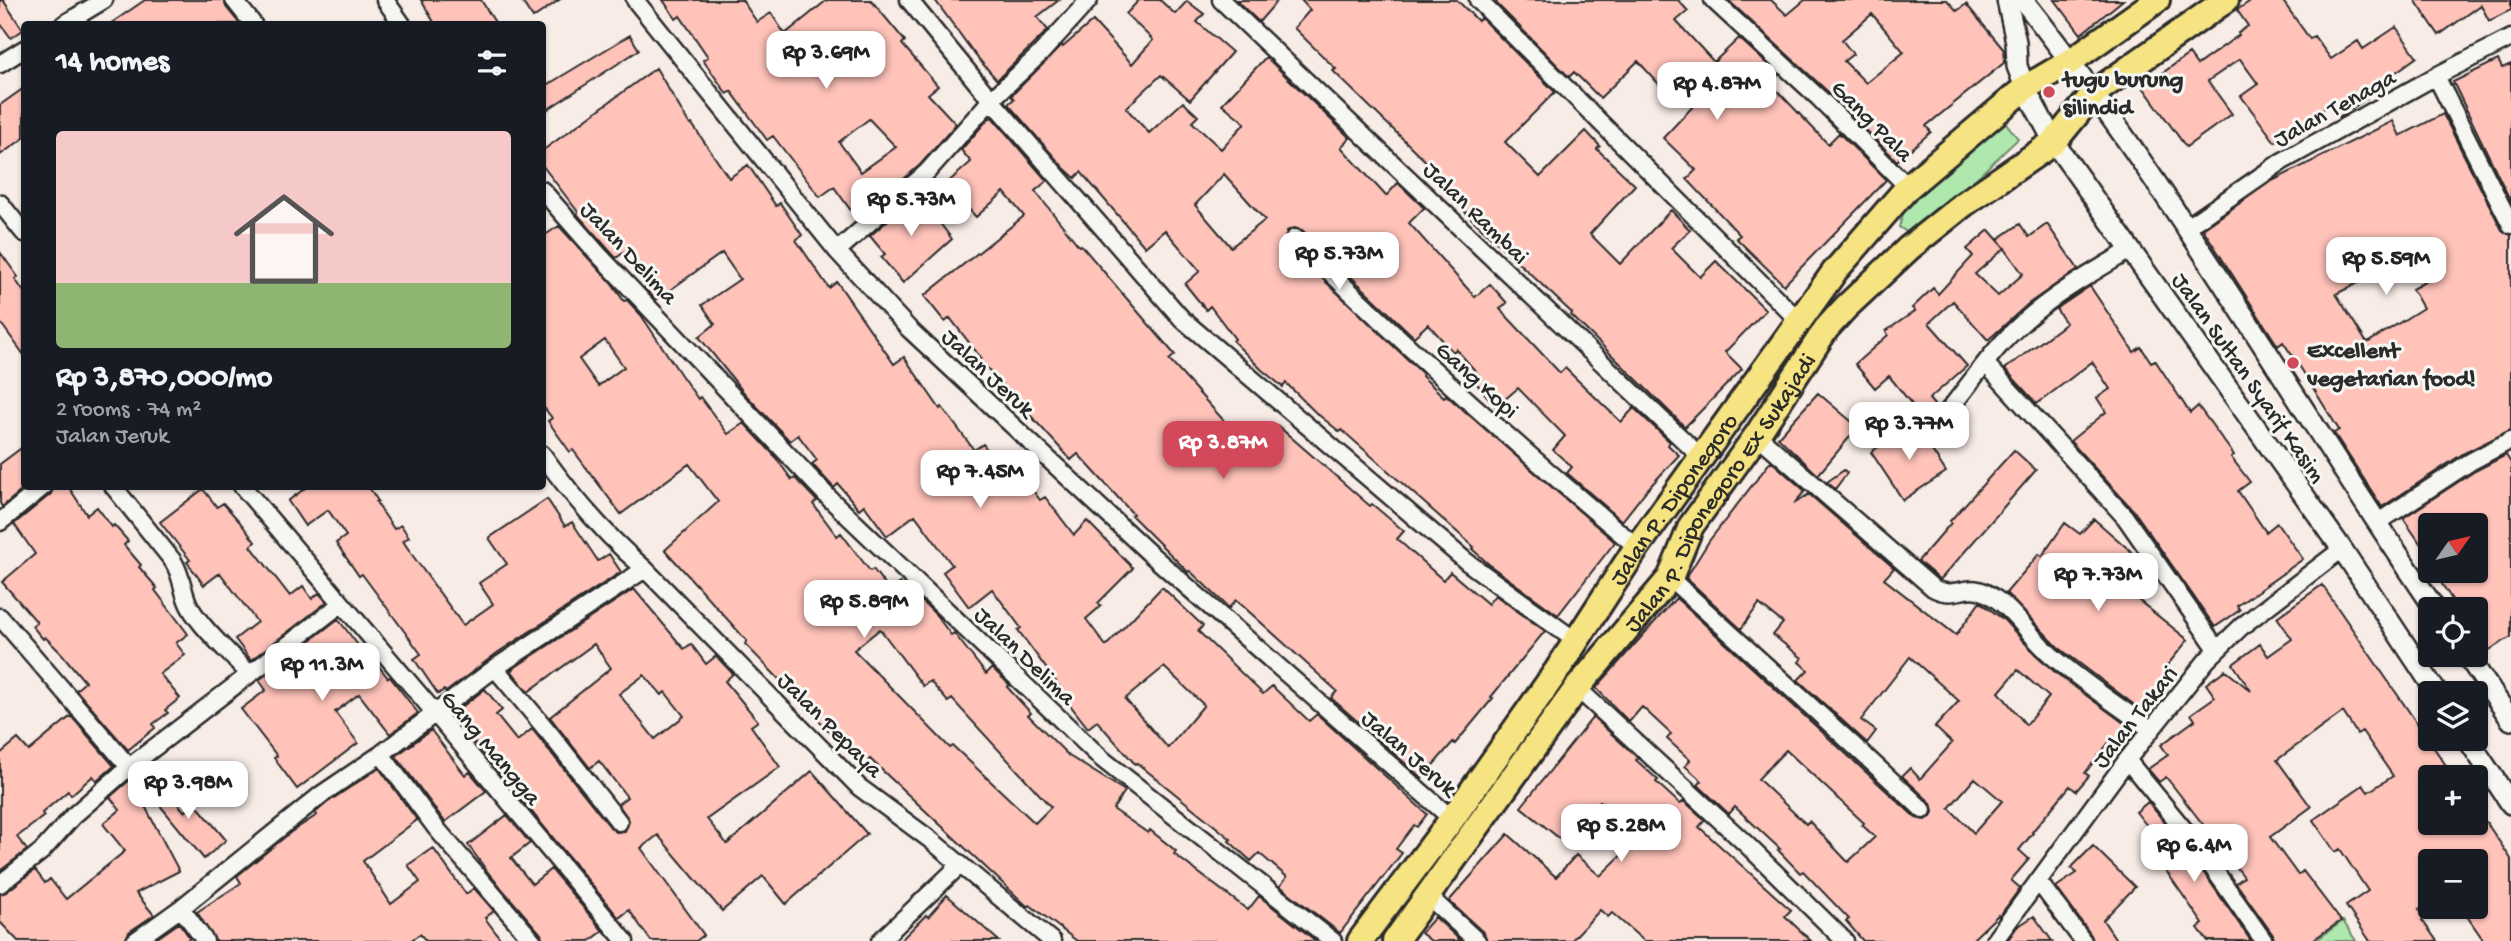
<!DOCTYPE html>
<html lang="en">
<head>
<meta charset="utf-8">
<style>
  body { margin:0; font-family:"Gochi Hand",sans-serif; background:#242831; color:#f1f3f6; height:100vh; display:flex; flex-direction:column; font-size:26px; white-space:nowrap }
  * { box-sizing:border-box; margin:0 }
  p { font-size:23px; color:#9ea1a6 }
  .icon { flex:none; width:38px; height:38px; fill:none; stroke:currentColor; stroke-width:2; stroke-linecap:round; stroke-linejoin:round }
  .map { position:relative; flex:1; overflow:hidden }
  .side { position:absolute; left:21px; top:21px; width:525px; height:469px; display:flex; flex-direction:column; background:#171b24; border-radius:7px; box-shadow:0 2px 5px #0004 }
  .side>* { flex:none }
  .needle { width:46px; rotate:56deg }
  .controls { position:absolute; left:2418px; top:513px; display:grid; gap:14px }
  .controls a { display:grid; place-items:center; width:70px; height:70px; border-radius:7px; background:#171b24; box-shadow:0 2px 5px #0004; font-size:35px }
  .price { position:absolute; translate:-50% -60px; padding:0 16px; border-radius:14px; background:#fff; color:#222; font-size:23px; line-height:46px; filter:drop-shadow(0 2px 4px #0008) }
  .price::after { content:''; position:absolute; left:50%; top:42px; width:21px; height:16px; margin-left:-10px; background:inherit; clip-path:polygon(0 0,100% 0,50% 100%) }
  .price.on { background:#d1495b; color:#fff }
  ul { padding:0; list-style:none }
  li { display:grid; align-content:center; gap:14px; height:371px; padding:0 35px }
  li span { display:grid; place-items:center; height:217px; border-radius:7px; color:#555 }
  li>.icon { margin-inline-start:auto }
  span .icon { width:126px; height:126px; fill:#fffc; stroke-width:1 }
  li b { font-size:30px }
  h2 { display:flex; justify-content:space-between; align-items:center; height:84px; padding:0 35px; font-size:30px }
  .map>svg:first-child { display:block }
  .green { fill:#afe8ad; stroke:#6d8a6c; stroke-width:2 }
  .building { fill:#ffc3ba; stroke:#2b2b2b; stroke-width:2; fill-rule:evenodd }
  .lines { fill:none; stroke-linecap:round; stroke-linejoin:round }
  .minor-casing { stroke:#2b2b2b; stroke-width:21 }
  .tertiary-casing { stroke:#2b2b2b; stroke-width:24 }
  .primary-casing { stroke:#2b2b2b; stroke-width:30 }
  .minor { stroke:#f6f6f2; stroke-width:16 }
  .tertiary { stroke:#f6f6f2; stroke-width:19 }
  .primary { stroke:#f6e381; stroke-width:24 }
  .poi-dot { fill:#d1495b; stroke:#f6f6f2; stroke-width:2.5 }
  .labels { text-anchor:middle; stroke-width:6; stroke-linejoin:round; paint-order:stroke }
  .poi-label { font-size:24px; font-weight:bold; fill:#2b2b2b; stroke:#f6f6f2; text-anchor:start }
  .street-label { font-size:24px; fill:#2b2b2b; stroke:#f6f6f2 }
</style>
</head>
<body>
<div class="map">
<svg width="2511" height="941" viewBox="0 0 2511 941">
  <rect width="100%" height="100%" fill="#f8ece7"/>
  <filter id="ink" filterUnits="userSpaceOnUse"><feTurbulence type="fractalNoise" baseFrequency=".0143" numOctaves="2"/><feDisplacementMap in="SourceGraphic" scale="14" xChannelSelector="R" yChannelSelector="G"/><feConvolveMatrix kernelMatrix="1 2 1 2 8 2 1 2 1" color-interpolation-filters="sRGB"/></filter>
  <g filter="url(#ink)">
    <path class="green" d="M1997,111L2018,139L1936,216L1910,234L1899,227L1905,206Z
      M2343,921L2356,941H2315Z"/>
    <path class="building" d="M0,0H3L23,30L11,38L0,23Z
      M145,0H224L226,7L240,24H110Z
      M421,0H481L496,24H435Z
      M521,0H559L533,18Z
      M663,0H742L757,22L771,13L785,34L827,0H871L905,41L902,44L938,86L928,94L956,124L920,165L857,219L834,187L820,197L773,136L767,140L731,91L727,94L703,60L708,57L680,16L676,19ZM869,119L896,147L861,172L839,142Z
      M935,0H1059L1037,17L1048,30L997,80L976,56Z
      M1139,0H1160L1175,14L1187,1L1204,14L1197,22L1232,52L1190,100L1161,75L1126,108L1149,133L1183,102L1198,116L1192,122L1221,149L1245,123L1222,104L1266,57L1350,138L1341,147L1386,196L1398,183L1424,208L1409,223L1475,297L1490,284L1507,303L1500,309L1560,373L1565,368L1621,422L1634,408L1670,442L1668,445L1679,455L1645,492L1622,521L1567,473L1572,467L1553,450L1565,436L1518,388L1496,407L1473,379L1478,374L1456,349L1453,352L1428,324L1414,337L1302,230L1293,228L1287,231L1285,240L1288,246L1423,374L1422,376L1444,397L1446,395L1615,542L1558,615L1492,567L1472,549L1474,547L1342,430L1340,432L1315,412L1286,383L1283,387L1262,370L1233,341L1235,339L1210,306L1206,310L1185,284L1200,271L1165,230L1145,247L1081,172L1075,178L1063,167L1008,104L1014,99L1011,96L1062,45L1063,47L1093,21L1132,64L1153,40L1126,14ZM1224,174L1265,220L1231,247L1195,205Z
      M1236,0H1278L1259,22Z
      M1301,0H1457L1478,21L1481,18L1555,92L1505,142L1540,177L1586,131L1600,146L1597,149L1635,185L1590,234L1620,264L1671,210L1690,230L1671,248L1700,277L1716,261L1766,310L1725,352L1742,369L1685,427L1571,315L1572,313L1473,220L1439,185L1445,180L1333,71L1336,69L1294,28L1310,10Z
      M1498,0H1678L1688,11L1676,21L1714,62L1739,38L1779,75L1770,83L1828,144L1839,133L1886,180L1784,285L1736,238L1740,235L1687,179L1696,170L1663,138L1699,100L1679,79L1666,92L1638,61L1600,98L1574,72L1569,77L1496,3Z
      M1728,0H1771L1787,15L1805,0H1947L1957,11L1966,4L2004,50L2005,62L1926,126L1931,132L1897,161L1826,90ZM1872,14L1904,52L1866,83L1844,61L1853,54L1842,40Z
      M2055,0H2123L2081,34Z
      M2252,0H2282L2310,39L2314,36L2331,59L2358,41L2363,49L2396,27L2417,57L2364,95L2366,99L2339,117L2331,104L2275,142L2241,96L2258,84L2240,59L2208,81L2232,114L2186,147L2143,87L2189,54L2197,65L2239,35L2238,33L2248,26L2237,10Z
      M2415,0H2511V10L2489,21L2481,5L2439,35Z
      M630,35L639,50L542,113V88Z
      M2498,60L2502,68L2511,64V202L2453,82Z
      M656,68L690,125L692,124L729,178L748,165L776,206L780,203L802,235L796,240L829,288L837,282L894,364L904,357L940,409L942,407L974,450L983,444L1002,469L1012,462L1040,500L1045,497L1074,535L1087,521L1133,568L1098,603L1101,606L1086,619L1106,646L1162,587L1203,626L1198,631L1263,694L1272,686L1309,721L1317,714L1427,814L1417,827L1414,825L1396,849L1402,853L1340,933L1280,886L1287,877L1259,853L1251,861L1229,841L1231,839L1137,763L1135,764L1097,721L1088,728L1060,692L1062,690L1018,630L1021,628L992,589L969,607L943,572L952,565L915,515L887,536L864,505L859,509L838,484L834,488L812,464L817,460L798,435L790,441L745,394L699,337L715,324L702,305L740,279L722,253L656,300L644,288L651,283L628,250L616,258L577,214L578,212L542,165V151ZM1164,667L1204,705L1168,748L1125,699Z
      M24,88V138L0,155V105Z
      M2443,114L2502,230L2511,235V430L2464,453L2382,507L2334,433L2339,430L2302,370L2283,342L2278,346L2203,229L2270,182L2393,121L2400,136ZM2418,253L2432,278L2412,289L2423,308L2367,343L2336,294Z
      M992,117L1047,181L1035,191L1079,246L1081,245L1175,355L1169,360L1254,454L1278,426L1370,506L1372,504L1404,531L1397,539L1443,580L1450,572L1488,604L1495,595L1545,631L1491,697L1493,698L1455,744L1453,742L1422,778L1331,698L1337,691L1236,600L1229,608L1190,571L1188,572L1131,515L1133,514L1078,454L1071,460L979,359L981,358L950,318L945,322L924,296L1024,216L1004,192L976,217L946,184L971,162L961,150L988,119Z
      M918,194L952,239L903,283L881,257L885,254L870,236Z
      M2020,224L2029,237L2047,224L2078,269L2028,304L1988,340L1953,301L1929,323L1967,366L1929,399L1936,407L1922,417L1889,376L1875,388L1855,364L1888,335L1886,331L1915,311L1912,308L1933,288L1938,294L1973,256L1967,249L1989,230L2005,248L1975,274L1998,296L2023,274L1998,239Z
      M559,226L611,283L624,301L627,300L641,315L681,375L698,399L700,397L728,434L744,423L773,454L792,480L795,478L817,501L813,504L837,536L841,533L870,571L873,569L890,591L900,583L917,605L922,601L936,615L951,635L954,633L986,674L992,668L1010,685L1007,687L1031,713L1028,715L1069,756L1125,791L1113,809L1148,833L1150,830L1176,851L1174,854L1248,910L1259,896L1316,941H1077L1030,905L1028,907L870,759L863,766L745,644L747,641L665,550L718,502L689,464L621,514L573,450L570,452L548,421L552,418L542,405V237ZM605,340L624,367L598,386L579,359ZM880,629L923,686L930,681L948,702L952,699L1051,807L1035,823L953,746L950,748L854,650Z
      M0,252L18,277L15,279L24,292V355L0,322Z
      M2090,286L2134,352L2141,347L2151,362L2155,360L2190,413L2198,406L2234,455L2231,457L2250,482L2238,491L2266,532L2277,523L2303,559L2237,606L2240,610L2215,627L2134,511L2070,441L2106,412L2097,398L2110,389L2092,362L2037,404L2005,369L2066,323L2056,309Z
      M1818,393L1858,427L1818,475L1778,437Z
      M1914,423L1946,472L1903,500L1871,452Z
      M24,446V486H27L2,507L0,503V464Z
      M2014,450L2036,470L1940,580L1939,579L1918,561L1951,523L1950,521Z
      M2506,455L2511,463V637L2486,652L2476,637V609H2458L2433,570H2476V525H2431V559L2403,518L2475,471Z
      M1771,461L1805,491L1794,504L1809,494L1894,568L1884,579L1956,635L1980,602L2004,620L2035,654L2056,673L2136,732L2122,749L2111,740L2085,773L2089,776L2076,791L2070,786L2032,832L2033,833L2019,850L2029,859L2011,880L2020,888L1999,917L1998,915L1971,941H1863L1846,921L1849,919L1803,871L1800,873L1778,850L1780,849L1735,807L1729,814L1698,785L1702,781L1685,766L1690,760L1667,739L1671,734L1642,707L1629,722L1596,688L1676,598L1916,818L1925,820L1931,817L1933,812L1931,803L1902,776L1910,768L1920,779L1952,743L1935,727L1959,701L1910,657L1861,720L1876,731L1867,743L1798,680L1808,670L1799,662L1802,658L1773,635L1783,623L1759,604L1741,629L1686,578L1709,541ZM2018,670L2049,697L2026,725L1999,692ZM1786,750L1864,823L1862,825L1875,837L1848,862L1809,821L1806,824L1758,779ZM1975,778L2002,801L1974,833L1949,808Z
      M1844,470L1847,473L1835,489L1827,482Z
      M54,486H68L87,515L97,507L112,527L114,525L128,541L124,545L141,565L139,567L157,588L155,590L188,634L176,643L185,655L160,674L180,698L165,710L168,713L153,724L155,728L128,750L76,690L85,682L62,654L45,637L43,639L32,626L37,622L2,582L35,554L14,524L51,494Z
      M308,486H368L378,501L376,502L394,529L401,525L409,537L403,541L413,556L463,625L493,604L479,583L507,564L489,538L547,499L565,526L572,522L598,561L609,554L621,572L497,653L446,692L444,690L438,694L414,659L421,654L362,574L359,576L336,543L346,536L328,510L305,526L288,501Z
      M203,489L217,507L223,503L239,521L255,542L251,546L290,596L303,586L312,599L319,593L327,602L251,660L235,639L257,622L220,573L204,585L187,562L190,560L160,522Z
      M2094,519L2133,553L2112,579L2188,640L2165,668L2172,674L2145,713L2058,647L2006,593L2039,554L2042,556L2065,523L2080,534Z
      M2322,585L2454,777H2431V822H2486L2511,859V941H2484L2460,906H2476V861H2431V900L2419,909L2425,918L2422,920L2437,941H2370L2346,906L2368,891L2340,849L2335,852L2313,820L2363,785L2368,792L2393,776L2362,731L2357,734L2343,712L2277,760L2311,807L2270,837L2298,875L2303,871L2341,921L2311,941H2274L2273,935L2236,883L2244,877L2166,777L2159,782L2148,769L2168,755L2161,745L2195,720L2191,714L2215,697L2206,684L2225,670L2251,691L2233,664L2260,644L2268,656L2292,639L2277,617Z
      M634,589L684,649L691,644L706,664L716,656L733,674L725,681L758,721L751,726L780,767L707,819L727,844L812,771L867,834L786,904L763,876L722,911L658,835L641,848L704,935L696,941H651L629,910L619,918L457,721L464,715L459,709L485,689L502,710L496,715L517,741L532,729L611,828L616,832L625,831L629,820L618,804L627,797L599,761L590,768L550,717L611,668L594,644L528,692L511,670ZM644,675L662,695L665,692L684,716L655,739L619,694Z
      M338,619L364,653L367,651L388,678L390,677L418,713L390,734L359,694L335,712L358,743L297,789L274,758L277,756L241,709L266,690L259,680Z
      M71,716L114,766L97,781L93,776L71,795L68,791L42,813L44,816L17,837L27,850L0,871V754L18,739L29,751Z
      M1593,717L1638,758L1636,760L1658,780L1656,782L1680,804L1684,801L1705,820L1699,827L1791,910L1785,916L1811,941H1644L1612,913L1608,917L1600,910L1571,941H1487L1484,933L1449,901L1508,834L1556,877L1576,855L1600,876L1638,839L1621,824L1624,822L1600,801L1565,843L1521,807Z
      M431,730L465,775L470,772L486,791L445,822L396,756Z
      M379,768L417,820L363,861L391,904L420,882L408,865L433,848L466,894L474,888L494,911L485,918L502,941H426L420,934L410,941H215L197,912L241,883L237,876L291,832L317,815L315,813L328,802Z
      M133,777L141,786L136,789L179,871L136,893L154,915L129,932L125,941H18L0,922V894L6,892L35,870L45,883L50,879L66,899L125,851L103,824L120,810L110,797Z
      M155,777L185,812L195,803L226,840L204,859L144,786Z
      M2148,802L2188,850L2251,941H2208L2198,928L2203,924L2164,868L2174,860L2136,812Z
      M507,815L530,843L511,858L532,884L551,869L603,931L590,941H543L541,934L490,875L468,845Z
      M2093,846L2135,887L2103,920L2117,941H2093L2091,935L2056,887L2077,873L2071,868Z
      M947,895L999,941H900L926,915L928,917Z
      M2034,916L2052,941H2007L2017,927Z
      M1435,917L1461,941H1431L1421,933Z
      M179,923L190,938L186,941H153Z"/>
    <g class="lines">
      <g class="minor-casing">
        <path id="minor" d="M234,0L253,24
          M385,0L402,24
          M635,0L837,251L909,329L1148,552L1452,819
          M909,0L991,100L1182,319L1467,562L1576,641
          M1221,0L1701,457
          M1478,0L1799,321
          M1713,0L1819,98L1908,187
          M64,24L104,0
          M0,64L24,49
          M2436,76L2511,225
          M542,190L598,254L831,500L1102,759L1333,941
          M0,203L24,233
          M2187,227L2281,162L2436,76L2511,38
          M1295,238C1404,346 1519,448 1637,547
          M837,251L927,172L991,100L1040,54L1089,0
          M1986,364L2125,517L2217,649
          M1948,411C1966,389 1983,364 2002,343C2038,303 2085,277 2130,250
          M1757,435L1933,588C1954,600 1966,583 1984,592C2012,605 2028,635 2051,655C2082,682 2117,705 2150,729
          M542,454C572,496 606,536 645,569L859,787L932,841L1052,941
          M113,486L173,561C183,577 182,593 190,607C202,629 232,655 249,674
          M242,486L435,713L625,941
          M0,522L44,486
          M2377,523L2470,462L2511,440
          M1670,578C1754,656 1840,731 1923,810
          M0,617L129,767
          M495,668L551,735L619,822
          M1577,688L1746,844L1845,941
          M381,754L436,828L533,941
          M2127,760L2196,844L2264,941
          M2038,881L2083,941
          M0,884L42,851L73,816L129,767L341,604
          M1428,896L1477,941
          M181,908L205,941
          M135,941L181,908L322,794L381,754L495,668L645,569
          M880,941L960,865
          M1994,941L2127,760L2207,660L2242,626L2342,549"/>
      </g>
      <g class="tertiary-casing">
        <path id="tertiary" d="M2007,0L2016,42L2017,66L2025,88L2054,142L2342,549L2437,693
          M2023,0C2175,192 2297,407 2435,609
          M2466,654L2511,720
          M2467,738L2511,804"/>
      </g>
      <g class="primary-casing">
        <g id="primary">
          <path id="s1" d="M1360,941L1452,819L1556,672L1637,547L1835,271L1908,187L2025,88L2071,61L2157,0"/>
          <path id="s2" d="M1395,941L1577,688L1670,578L1691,526L1757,435L1826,329L1846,307L1909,248L1964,204L2054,142L2094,93L2226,0"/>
        </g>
      </g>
      <use href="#minor" class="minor"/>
      <use href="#tertiary" class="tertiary"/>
      <use href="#primary" class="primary"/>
    </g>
  </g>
  <g class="poi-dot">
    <circle cx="2049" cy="92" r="7"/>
    <circle cx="2293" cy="363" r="7"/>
  </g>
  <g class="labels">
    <g class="poi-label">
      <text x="2063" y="86">tugu burung<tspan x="2063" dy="28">silindid</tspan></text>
      <text x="2307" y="357">Excellent<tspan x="2307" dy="28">vegetarian food!</tspan></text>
    </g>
    <g class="street-label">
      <text transform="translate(2334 107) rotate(-29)" y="8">Jalan Tenaga</text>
      <text transform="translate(1873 120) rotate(45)" y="8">Gang Pala</text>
      <text transform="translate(1477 212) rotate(44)" y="8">Jalan Rambai</text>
      <text transform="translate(630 252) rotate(47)" y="8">Jalan Delima</text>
      <text transform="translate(989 372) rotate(43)" y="8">Jalan Jeruk</text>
      <text transform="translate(2250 377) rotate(55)" y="8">Jalan Sultan Syarif Kasim</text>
      <text transform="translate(1478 379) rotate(42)" y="8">Gang Kopi</text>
      <text dy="8" stroke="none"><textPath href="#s2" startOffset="555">Jalan P. Diponegoro Ex Sukajadi</textPath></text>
      <text dy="8" stroke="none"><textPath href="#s1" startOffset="542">Jalan P. Diponegoro</textPath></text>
      <text transform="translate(1026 655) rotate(44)" y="8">Jalan Delima</text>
      <text transform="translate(2134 716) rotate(-52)" y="8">Jalan Takari</text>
      <text transform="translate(831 724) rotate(45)" y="8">Jalan Pepaya</text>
      <text transform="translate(492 747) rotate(50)" y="8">Gang Mangga</text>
      <text transform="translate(1410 752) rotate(41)" y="8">Jalan Jeruk</text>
    </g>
  </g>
</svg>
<div class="controls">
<a><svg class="needle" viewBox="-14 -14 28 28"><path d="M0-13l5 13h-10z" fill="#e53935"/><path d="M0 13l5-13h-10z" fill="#9ea1a6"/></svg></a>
<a><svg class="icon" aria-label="locate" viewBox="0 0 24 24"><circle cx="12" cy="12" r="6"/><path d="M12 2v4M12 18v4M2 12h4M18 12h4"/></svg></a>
<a><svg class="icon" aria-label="layers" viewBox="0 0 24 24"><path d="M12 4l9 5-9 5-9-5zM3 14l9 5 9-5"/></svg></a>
<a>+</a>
<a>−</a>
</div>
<b class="price" style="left:826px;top:91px">Rp 3.69M</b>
<b class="price" style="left:1717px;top:122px">Rp 4.87M</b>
<b class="price" style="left:911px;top:238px">Rp 5.73M</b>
<b class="price" style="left:1339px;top:292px">Rp 5.73M</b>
<b class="price" style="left:2386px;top:297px">Rp 5.59M</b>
<b class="price" style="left:1909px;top:462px">Rp 3.77M</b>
<b class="price on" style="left:1223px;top:481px">Rp 3.87M</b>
<b class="price" style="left:980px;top:510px">Rp 7.45M</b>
<b class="price" style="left:2098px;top:613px">Rp 7.73M</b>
<b class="price" style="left:864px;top:640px">Rp 5.89M</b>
<b class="price" style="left:322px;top:703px">Rp 11.3M</b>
<b class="price" style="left:188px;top:821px">Rp 3.98M</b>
<b class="price" style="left:1621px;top:864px">Rp 5.28M</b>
<b class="price" style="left:2194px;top:884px">Rp 6.4M</b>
<section class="side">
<h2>14 homes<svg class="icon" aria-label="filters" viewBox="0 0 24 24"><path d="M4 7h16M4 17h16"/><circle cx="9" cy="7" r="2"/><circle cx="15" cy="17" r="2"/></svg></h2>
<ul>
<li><span style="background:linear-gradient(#f6c9c9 70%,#8fb573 0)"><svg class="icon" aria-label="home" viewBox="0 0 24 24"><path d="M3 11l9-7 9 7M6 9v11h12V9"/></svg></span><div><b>Rp 3,870,000/mo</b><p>2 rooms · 74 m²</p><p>Jalan Jeruk</p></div></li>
</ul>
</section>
</div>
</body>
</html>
